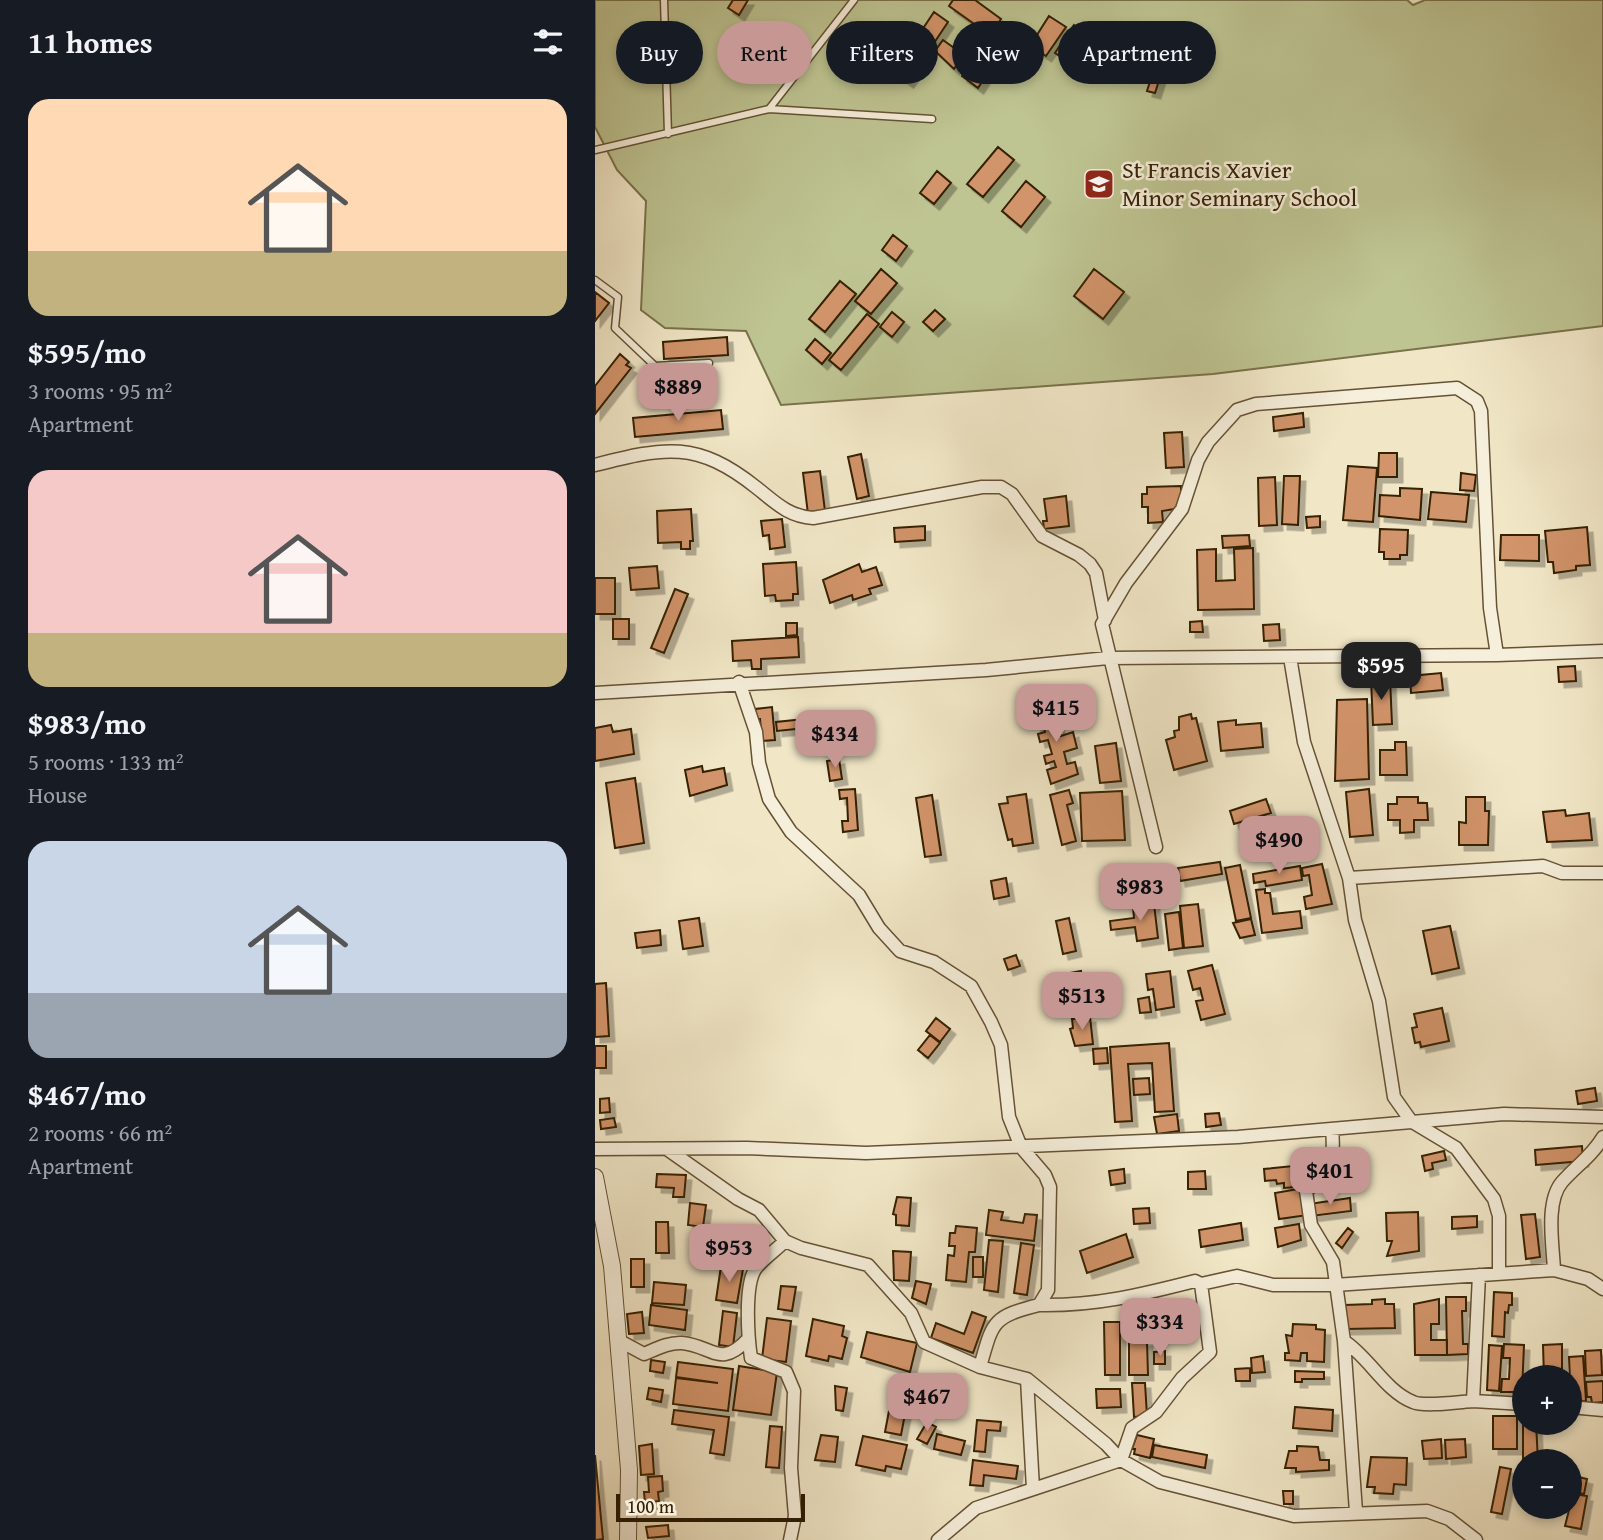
<!DOCTYPE html>
<html lang="en">
<head>
<meta charset="utf-8">
<style>
  body { margin:0; font-family:"Gentium Book Plus",serif; background:#20242c; color:#f1f3f6; height:100vh; display:flex; flex-direction:column; font-size:26px; white-space:nowrap }
  * { box-sizing:border-box; margin:0 }
  p { font-size:23px; color:#9ea1a6 }
  .icon { flex:none; width:38px; height:38px; fill:none; stroke:currentColor; stroke-width:2; stroke-linecap:round; stroke-linejoin:round }
  .map { position:relative; flex:1; overflow:hidden }
  .sheet { display:flex; flex-direction:column; background:#171b24; width:595px }
  .sheet>* { flex:none }
  .hud { position:absolute; left:21px; top:21px; width:665px; height:63px; display:flex; gap:14px }
  .controls { position:absolute; left:917px; top:1365px; display:grid; gap:14px }
  .controls a { display:grid; place-items:center; width:70px; height:70px; border-radius:50%; background:#171b24; box-shadow:0 4px 10px #0003; font-size:35px }
  .scale { position:absolute; left:21px; bottom:18px; width:189px; box-sizing:border-box; padding-left:7px; border:4px solid #362004; border-top:0; font-size:19px; line-height:24px; white-space:nowrap; color:#362004; -webkit-text-stroke:5px #f6efdb; paint-order:stroke }
  .price { position:absolute; translate:-50% -60px; padding:0 16px; border-radius:14px; background:#c59692; color:#111; font-size:23px; line-height:46px; filter:drop-shadow(0 2px 4px #0008) }
  .price::after { content:''; position:absolute; left:50%; top:42px; width:21px; height:16px; margin-left:-10px; background:inherit; clip-path:polygon(0 0,100% 0,50% 100%) }
  .price.selected { background:#222; color:#fff }
  ul { padding:0; list-style:none }
  li { display:grid; align-content:center; gap:14px; height:371px; padding:0 28px }
  li span { display:grid; place-items:center; height:217px; border-radius:21px; color:#555 }
  li>.icon { margin-inline-start:auto }
  span .icon { width:126px; height:126px; fill:#fffc; stroke-width:1 }
  li b { font-size:30px }
  h2 { display:flex; justify-content:space-between; align-items:center; height:84px; padding:0 28px; font-size:30px }
  .pill { padding:0 24px; border-radius:32px; background:#171b24; box-shadow:0 4px 10px #0003; font-size:24px; line-height:63px }
  .pill.selected { background:#c59692; color:#111 }
  main { display:flex; flex:1; min-height:0 }
  .map>svg:first-child { display:block }
  .green { fill:#bec492; stroke:#7a724b; stroke-width:2 }
  .building { fill:#d2946a; stroke:#362004; stroke-width:2; filter:url(#shadow) }
  .lines { fill:none; stroke-linecap:round; stroke-linejoin:round }
  .service-casing { stroke:#655235; stroke-width:9 }
  .minor-casing { stroke:#655235; stroke-width:15 }
  .tertiary-casing { stroke:#655235; stroke-width:18 }
  .service { stroke:#f6efdb; stroke-width:6 }
  .minor { stroke:#f6efdb; stroke-width:12 }
  .tertiary { stroke:#f6efdb; stroke-width:16 }
  .labels { text-anchor:middle; stroke-width:5; stroke-linejoin:round; paint-order:stroke }
  .poi-label { font-size:24px; fill:#362004; stroke:#f6efdb; text-anchor:start }
</style>
</head>
<body>
<main>
<section class="sheet">
<h2>11 homes<svg class="icon" aria-label="filters" viewBox="0 0 24 24"><path d="M4 7h16M4 17h16"/><circle cx="9" cy="7" r="2"/><circle cx="15" cy="17" r="2"/></svg></h2>
<ul>
<li><span style="background:linear-gradient(#ffd9b3 70%,#c2b280 0)"><svg class="icon" aria-label="home" viewBox="0 0 24 24"><path d="M3 11l9-7 9 7M6 9v11h12V9"/></svg></span><div><b>$595/mo</b><p>3 rooms · 95 m²</p><p>Apartment</p></div></li>
<li><span style="background:linear-gradient(#f6c9c9 75%,#c2b280 0)"><svg class="icon" aria-label="home" viewBox="0 0 24 24"><path d="M3 11l9-7 9 7M6 9v11h12V9"/></svg></span><div><b>$983/mo</b><p>5 rooms · 133 m²</p><p>House</p></div></li>
<li><span style="background:linear-gradient(#c9d6e8 70%,#9aa5b1 0)"><svg class="icon" aria-label="home" viewBox="0 0 24 24"><path d="M3 11l9-7 9 7M6 9v11h12V9"/></svg></span><div><b>$467/mo</b><p>2 rooms · 66 m²</p><p>Apartment</p></div></li>
</ul>
</section>
<div class="map">
<svg width="1008" height="1540" viewBox="0 0 1008 1540">
  <defs>
    <filter id="shadow"><feDropShadow dx="5.5" dy="5.5" stdDeviation="0" flood-color="#0004"/></filter>
  </defs>
  <rect width="100%" height="100%" fill="#f1e7c7"/>
  <filter id="stains"><feTurbulence type="fractalNoise" baseFrequency=".00286" numOctaves="4"/><feColorMatrix values="0 0 0 0 .2 0 0 0 0 .09 0 0 0 0 .02 0 0 0 .5 -.17"/></filter>
  <radialGradient id="worn" r=".72"><stop offset=".6" stop-color="#630" stop-opacity="0"/><stop offset="1" stop-color="#630" stop-opacity=".3"/></radialGradient>
  <path class="green" d="M0,0H812L818,5L830,0H1008V326L618,374L186,405L151,331L70,328L46,310L51,201L22,170L0,127Z"/>
  <path class="building" d="M138,0H153L144,15L133,8Z
    M358,0H380L406,19L399,29L409,36L399,51L390,45L396,36L354,6Z
    M339,12L353,22L337,46L323,36Z
    M454,16L471,27L451,56L435,46Z
    M479,25L494,35L475,63L460,53Z
    M420,32L433,41L418,63L405,54Z
    M348,40L373,58L365,69L361,66L359,69L340,51Z
    M319,42L334,53L313,82L299,72Z
    M387,48L403,57L383,88L367,76Z
    M561,63L569,65L560,93L552,91Z
    M403,147L419,160L388,197L372,184Z
    M342,171L356,183L339,204L325,193Z
    M431,181L450,197L426,227L407,211Z
    M298,235L312,246L301,261L287,250Z
    M286,269L302,283L276,314L260,301Z
    M499,269L529,292L508,319L479,296Z
    M245,281L261,294L230,332L214,319Z
    M0,292L14,303L0,321Z
    M340,310L350,319L338,331L328,322Z
    M297,312L309,322L297,337L285,327Z
    M272,314L284,324L246,370L234,360Z
    M132,337L133,355L69,359L68,342Z
    M220,339L236,353L227,364L211,350Z
    M25,354L34,362L31,365L36,368L0,414V386Z
    M126,410L128,429L40,437L38,418Z
    M708,413L709,427L679,431L678,417Z
    M587,432L589,467L571,468L569,433Z
    M784,453H802V477H783Z
    M266,454L274,496L262,499L253,457Z
    M753,466L782,468L778,522L748,520Z
    M225,471L230,511L213,514L208,473Z
    M866,473L881,475L879,491L865,490Z
    M689,476H705L703,525L687,524Z
    M680,477L682,525L664,526L663,478Z
    M586,486V508L567,511L568,522L553,523V507H547V494H552V487Z
    M805,488L827,489L825,520L784,516L785,495L805,496Z
    M836,492L874,495L871,522L833,519Z
    M471,496L474,526L449,529L448,521H452L449,499Z
    M96,509L98,541H95V549H86V542L63,543L62,511Z
    M725,516V527L712,528L711,517Z
    M187,519L190,547L175,549L174,535L168,536L166,521Z
    M330,526V540L300,542L299,528Z
    M992,527L995,565L981,566V570L959,573L958,562H953L950,531Z
    M785,529L813,530L812,555H805V559H789V552H784Z
    M654,535L655,546L628,548L627,536Z
    M906,535H944V561L905,560Z
    M658,548L659,609L603,610L602,550L621,549V581L640,580L639,549Z
    M201,562L203,594H198V600L181,601L180,595L170,596L168,564Z
    M264,564L267,572L281,567L287,585L274,589L276,594L258,600L257,595L235,603L228,580Z
    M62,566L64,588L36,590L34,568Z
    M0,578H20V614H0Z
    M80,589L93,594L69,653L56,648Z
    M18,619H34V639H18Z
    M607,621L608,632H595V622Z
    M191,623H202V635L191,636Z
    M684,624L685,640L669,641L668,625Z
    M203,637L204,657L166,659V669H157L156,660L138,661L137,641Z
    M980,666L981,681L964,682L963,667Z
    M846,673L848,690L816,693L815,676Z
    M795,678L797,724L778,725L776,679Z
    M772,699L774,779L740,781L742,700Z
    M177,707L180,740L167,741L165,719H161L160,709Z
    M458,707H465L468,719L462,720L466,736L478,732L482,748L469,752L472,764L480,762L483,774L456,784L452,770L461,767L459,761L451,764L449,756L457,754L453,740L445,742L443,734L450,732L448,725L441,727L438,715Z
    M596,714L597,719L601,718L612,761L579,770L571,740L580,737L579,731L584,730V717Z
    M219,718L220,727L182,731L181,722Z
    M641,720V725L666,723L668,747L626,751L623,722Z
    M16,725L18,732L36,729L39,754L0,761V728Z
    M800,742H811L812,775H785V750H800Z
    M521,743L526,781L505,783L500,746Z
    M244,759L247,779L235,781L232,761Z
    M107,766L108,772L129,768L132,785L95,796L90,770Z
    M40,778L49,843L20,848L11,783Z
    M260,789L263,830L248,832L247,821H253L252,798L245,799L244,790Z
    M774,789L778,835L755,837L751,792Z
    M474,790L478,803L472,805L481,841L467,845L455,795Z
    M527,791L530,840L487,841L485,793Z
    M431,794L438,843L418,846L417,839L413,840L404,804L413,803L412,797Z
    M337,795L346,855L330,857L321,798Z
    M802,797H823V803H832L833,820H819V832L805,833V820H793V804H802Z
    M871,797H890V811H894L893,845H864V822L871,823Z
    M671,799L676,813L639,824L635,811Z
    M970,810L971,816L994,813L997,840L952,842L948,812Z
    M625,862L627,874L585,881L583,868Z
    M727,864L737,904L711,909L709,897L717,895L714,875L708,876L707,868Z
    M645,865L656,918L641,921L630,868Z
    M705,866L707,880L671,886L670,881L659,883L658,874Z
    M411,878L414,896L399,899L396,881Z
    M670,889V893H675L678,914L705,911L707,928L667,933L661,890Z
    M559,904L563,938L542,941L540,927L516,930L515,921L539,918L538,907Z
    M603,904L608,946L589,948L585,906Z
    M584,912L588,948L574,950L570,914Z
    M104,918L108,946L88,949L84,921Z
    M474,918L481,951L468,954L461,921Z
    M656,919L660,935L645,938L638,923Z
    M855,926L864,968L837,974L828,931Z
    M65,930L66,945L42,948L40,933Z
    M421,955L425,966L413,970L409,959Z
    M617,965L630,1014L606,1020L601,1001L608,1000L605,988L598,990L593,971Z
    M486,971L490,997L469,1001L468,993L462,994L459,976Z
    M575,971L579,1007L561,1010L558,989L553,990L551,974Z
    M11,983L14,1036L0,1037V984Z
    M554,997L556,1012L545,1013L543,999Z
    M847,1008L854,1041L826,1047L825,1042L820,1043L817,1028L822,1027L819,1014Z
    M495,1017L498,1044L480,1046L475,1029L478,1028L477,1019Z
    M341,1018L355,1029L345,1042L331,1031Z
    M335,1035L345,1043L333,1058L323,1050Z
    M574,1043L579,1111L560,1112L557,1063L533,1064L537,1121L520,1122L515,1047Z
    M0,1046H11V1068H0Z
    M512,1048L513,1063L499,1064L498,1049Z
    M554,1078L555,1094L539,1095L538,1079Z
    M1000,1088L1002,1101L983,1104L981,1091Z
    M14,1098L15,1112L5,1113V1099Z
    M624,1113L626,1125L611,1127L610,1114Z
    M582,1114L584,1131L562,1134L559,1117Z
    M19,1118L21,1127L6,1129L5,1120Z
    M987,1146L988,1161L941,1165L940,1150Z
    M849,1151L851,1160L837,1163L838,1169L830,1171L827,1156Z
    M698,1166L700,1187L689,1188V1183L682,1184L681,1180L670,1181L669,1169Z
    M529,1169L530,1183L516,1185L514,1171Z
    M610,1171L611,1189H593V1172Z
    M62,1174L91,1175L89,1197H78L79,1188L61,1187Z
    M709,1188L713,1215L684,1219L680,1193Z
    M302,1197L316,1198L314,1226L301,1225V1215L298,1214Z
    M755,1198L756,1211L716,1216L714,1204Z
    M95,1203L111,1205L108,1227L93,1225Z
    M554,1208L555,1223L539,1224L538,1209Z
    M394,1210L408,1212L406,1220L428,1223L430,1214L442,1215L439,1241L391,1235Z
    M823,1212L824,1251L792,1256L797,1241H792L791,1213Z
    M940,1214L945,1257L931,1259L926,1215Z
    M882,1216V1227L857,1229V1217Z
    M61,1222H73L74,1253H61Z
    M646,1223L648,1240L606,1247L604,1230Z
    M704,1224L706,1240L683,1247L680,1228Z
    M361,1226L382,1228L380,1252H374L371,1282L351,1280L353,1255L359,1256L360,1246H354L355,1233H360Z
    M753,1228L758,1232L747,1248L741,1243Z
    M531,1234L538,1257L492,1273L485,1251Z
    M394,1240L408,1241L403,1292L389,1290Z
    M426,1243L439,1245L432,1295L419,1293Z
    M298,1251L316,1252L314,1281L299,1280Z
    M378,1257H388V1277H378Z
    M36,1259H49V1287H36Z
    M126,1266L148,1269L142,1303L121,1300Z
    M321,1281L336,1284L331,1304L317,1298Z
    M59,1282L91,1285L89,1305L57,1303Z
    M186,1286L201,1287L197,1311L183,1309Z
    M899,1292L917,1293V1305H914L913,1313L910,1312L909,1337L897,1336Z
    M851,1297H871V1311H867L868,1344H873V1354L852,1355Z
    M790,1299V1304H799L800,1328L751,1329L750,1305L777,1304V1300Z
    M844,1299V1324H836V1340H852V1355H820L819,1304Z
    M56,1305L92,1310L90,1330L54,1325Z
    M128,1311L142,1313L138,1347L124,1345Z
    M47,1312L49,1333L34,1334L32,1314Z
    M377,1312L391,1317L378,1353L336,1338L341,1323L369,1334Z
    M172,1318L196,1321L191,1362L167,1359Z
    M218,1319L249,1326L247,1336L252,1338L247,1359L234,1356L233,1361L211,1356Z
    M509,1322H525V1375H510Z
    M698,1324L721,1325V1329L730,1330L729,1362L712,1361V1353H706L705,1361L690,1360V1353H694L691,1335L697,1336Z
    M272,1332L322,1343L315,1372L266,1357Z
    M552,1341L553,1375H534V1342Z
    M909,1344L929,1345L927,1392H906L907,1379H914L915,1358H908Z
    M967,1344V1377H949L948,1345Z
    M894,1345L907,1346L904,1391L892,1390Z
    M1006,1350L1007,1375L991,1376L990,1351Z
    M570,1351V1364H559V1352Z
    M668,1356L670,1372L657,1373L656,1358Z
    M988,1356L991,1401L976,1402L974,1357Z
    M56,1360L70,1362L68,1373L55,1371Z
    M83,1362L138,1369L133,1411L78,1404L81,1378L123,1383L81,1377Z
    M144,1366L182,1372L176,1415L138,1410Z
    M655,1368V1381H641L640,1369Z
    M700,1371L729,1372V1379H707V1382H700Z
    M1008,1381V1402L997,1403L996,1397H992L991,1382Z
    M537,1383H550L552,1416L539,1417Z
    M240,1386L252,1388L248,1411L241,1410Z
    M54,1388L68,1390L66,1402L52,1399Z
    M501,1389H525L526,1407L502,1408Z
    M297,1395L313,1398L306,1435L290,1432Z
    M700,1407L738,1410L737,1431L698,1428Z
    M79,1410L134,1417L129,1455L115,1453L119,1430L77,1424Z
    M928,1412L929,1423H941L943,1461H928Z
    M898,1416H922V1449H898Z
    M382,1420L406,1422L405,1431L392,1430L390,1452L379,1451Z
    M332,1422L341,1427L332,1444L322,1439Z
    M175,1426L187,1427L184,1468L171,1467Z
    M342,1434L370,1441L366,1455L339,1449Z
    M226,1435L243,1437L240,1462L220,1460Z
    M542,1435L559,1439L555,1458L539,1454L540,1449H537Z
    M268,1436L312,1445L306,1469L291,1466L290,1471L261,1465Z
    M846,1439L847,1458L829,1459L827,1441Z
    M870,1439L871,1457L851,1459L850,1440Z
    M57,1444L59,1474L46,1475L44,1446Z
    M559,1445L612,1455L610,1468L557,1457Z
    M702,1446L723,1447L725,1460H734V1470L701,1472V1468H690L694,1451H702Z
    M0,1455L8,1539L1,1540H0Z
    M776,1457L812,1458L811,1485L799,1484L798,1494L779,1493L780,1487H772Z
    M378,1460L423,1466L421,1479L389,1475L388,1486L375,1485Z
    M905,1467L916,1469L907,1514L896,1512Z
    M975,1475L992,1479L989,1494L975,1491Z
    M67,1476L68,1491L63,1492L64,1501L50,1503L49,1492H54L53,1477Z
    M688,1491H698V1504H689Z
    M978,1494L992,1496L986,1529L970,1526Z
    M73,1525L74,1536L53,1538L51,1527Z"/>
  <g class="lines">
    <g class="service-casing">
      <path id="service" d="M69,0L73,134
        M174,109L337,119
        M0,150L174,109L259,0
        M0,280L23,297L20,328L60,366L114,363"/>
    </g>
    <g class="minor-casing">
      <path id="minor" d="M0,465C70,447 102,440 162,488C181,503 193,516 218,518L387,487H406L417,494L447,536L484,555L495,564L501,573L510,620
        M695,657L709,742L754,878L760,920L784,1001L799,1097L816,1121L861,1148L899,1199L904,1216V1272
        M144,682L161,732L164,763L174,799L196,832L264,895L284,928L305,951L339,962L376,986L396,1022L406,1045L414,1117L426,1147L450,1175L455,1187L453,1290L444,1305C396,1317 398,1322 385,1367
        M0,693L391,670L513,658L902,655L1008,651
        M561,847L507,624L531,583L587,509L603,460L613,442L642,410L661,404L862,388L882,401L886,411L895,608L902,655
        M754,878L948,866L967,873H1008
        M737,1129C740,1161 737,1171 711,1191L716,1225L738,1262L749,1341L761,1512
        M0,1149L152,1148L271,1153L643,1137L909,1114L1008,1117
        M72,1149L143,1199L164,1210L190,1241L206,1248L273,1265L316,1313L329,1342L385,1367L432,1379L511,1444L526,1460L565,1482L699,1516L832,1511L854,1519L881,1540
        M190,1241C181,1250 169,1258 161,1268C149,1284 153,1338 156,1358L191,1372L199,1391L196,1468L200,1516L195,1540
        M959,1270C958,1246 950,1202 967,1182C981,1166 997,1156 1008,1137
        M444,1305C501,1306 545,1295 600,1281L606,1284L642,1276L678,1285H740L959,1270L993,1279L1008,1289
        M23,1340L49,1354C61,1349 74,1342 87,1343C118,1346 125,1369 153,1339
        M749,1341C774,1357 790,1391 818,1402C829,1407 864,1402 878,1401L884,1275
        M432,1379L438,1489
        M878,1401L929,1404
        M975,1407L1008,1410
        M343,1540L381,1508L526,1460L537,1428L561,1412L587,1378L615,1352L606,1284"/>
    </g>
    <g class="tertiary-casing">
      <path id="tertiary" d="M0,1177L17,1266L34,1470L33,1540"/>
    </g>
    <use href="#service" class="service"/>
    <use href="#minor" class="minor"/>
    <use href="#tertiary" class="tertiary"/>
  </g>
  <defs>
    <g id="school-square" transform="scale(1.575)"><rect x="-9" y="-9" width="18" height="18" rx="4" fill="#8f2418" stroke="#f6efdb"/><path d="M0-5L7-2L0 1L-7-2ZM-4 1L0 2.5L4 1V4Q0 6-4 4Z" fill="#fff"/></g>
  </defs>
  <g fill-rule="evenodd">
    <use href="#school-square" x="504" y="184"/>
  </g>
  <g class="labels">
    <g class="poi-label">
      <text x="527" y="178">St Francis Xavier<tspan x="527" dy="28">Minor Seminary School</tspan></text>
    </g>
  </g>
  <rect width="100%" height="100%" filter="url(#stains)"/>
  <rect width="100%" height="100%" fill="url(#worn)"/>
</svg>
<div class="controls">
<a>+</a>
<a>−</a>
</div>
<div class="scale">100 m</div>
<b class="price" style="left:83px;top:423px">$889</b>
<b class="price selected" style="left:786px;top:702px">$595</b>
<b class="price" style="left:461px;top:744px">$415</b>
<b class="price" style="left:240px;top:770px">$434</b>
<b class="price" style="left:684px;top:876px">$490</b>
<b class="price" style="left:545px;top:923px">$983</b>
<b class="price" style="left:487px;top:1032px">$513</b>
<b class="price" style="left:735px;top:1207px">$401</b>
<b class="price" style="left:134px;top:1284px">$953</b>
<b class="price" style="left:565px;top:1358px">$334</b>
<b class="price" style="left:332px;top:1433px">$467</b>
<div class="hud">
<a class="pill">Buy</a>
<a class="pill selected">Rent</a>
<a class="pill">Filters</a>
<a class="pill">New</a>
<a class="pill">Apartment</a>
</div>
</div>
</main>
</body>
</html>
